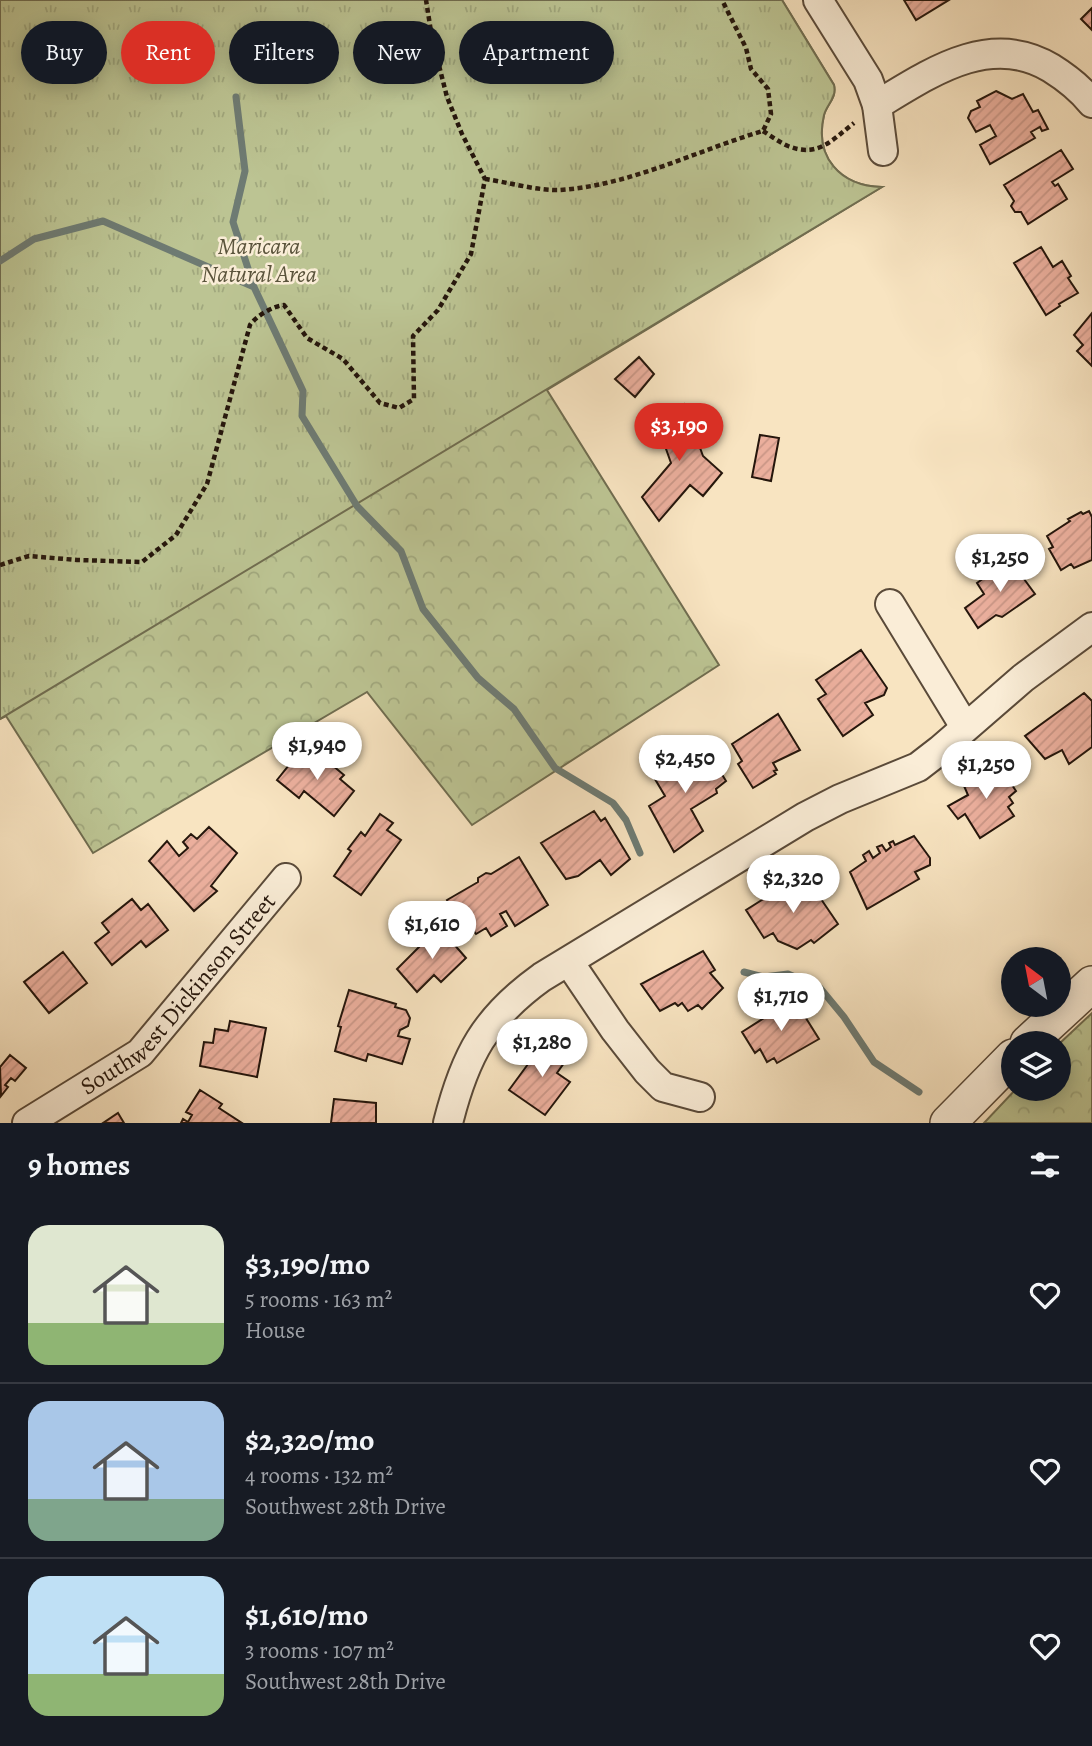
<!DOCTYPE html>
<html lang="en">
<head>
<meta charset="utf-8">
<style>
  body { margin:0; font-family:Alegreya,serif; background:#242831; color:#f1f3f6; height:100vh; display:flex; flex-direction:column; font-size:26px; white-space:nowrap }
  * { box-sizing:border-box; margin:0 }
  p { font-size:23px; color:#9ea1a6 }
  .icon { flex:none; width:38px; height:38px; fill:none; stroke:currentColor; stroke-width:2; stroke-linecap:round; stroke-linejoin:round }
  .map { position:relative; height:1123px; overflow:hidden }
  .details { display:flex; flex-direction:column; background:#171b24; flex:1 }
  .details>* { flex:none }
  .guide { position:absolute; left:21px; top:21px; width:700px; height:63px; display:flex; gap:14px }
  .needle { width:46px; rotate:328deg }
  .fabs { position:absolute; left:1001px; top:947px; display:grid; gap:14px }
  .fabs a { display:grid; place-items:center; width:70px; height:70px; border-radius:50%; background:#171b24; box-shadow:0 4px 18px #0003; font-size:35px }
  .price { position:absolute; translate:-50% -60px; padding:0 16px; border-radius:24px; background:#fff; color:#222; font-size:23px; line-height:46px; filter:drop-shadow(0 2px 4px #0008) }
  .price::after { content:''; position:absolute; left:50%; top:42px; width:21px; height:16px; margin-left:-10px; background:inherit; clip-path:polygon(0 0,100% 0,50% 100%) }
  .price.on { background:#d93025; color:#fff }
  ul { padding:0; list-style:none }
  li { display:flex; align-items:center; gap:21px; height:175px; padding:0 28px }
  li+li { border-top:2px solid #363941 }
  li span { display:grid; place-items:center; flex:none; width:196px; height:140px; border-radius:21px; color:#555 }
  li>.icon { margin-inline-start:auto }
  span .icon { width:84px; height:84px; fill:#fffc; stroke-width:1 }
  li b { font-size:30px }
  h2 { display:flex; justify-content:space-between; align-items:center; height:84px; padding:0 28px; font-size:30px }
  .pill { padding:0 24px; border-radius:32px; background:#171b24; box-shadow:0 4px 18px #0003; font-size:24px; line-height:63px }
  .pill.on { background:#d93025; color:#fff }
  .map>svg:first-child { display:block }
  .forest { fill:url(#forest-crowns); stroke:#706d50; stroke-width:2 }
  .park { fill:url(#park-tufts); stroke:#706d50; stroke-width:2 }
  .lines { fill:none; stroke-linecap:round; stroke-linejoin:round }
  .stream { stroke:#6e7b73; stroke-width:7 }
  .building { fill:url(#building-hatch); stroke:#25160c; stroke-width:2 }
  .minor-casing { stroke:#5a4a39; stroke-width:32 }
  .tertiary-casing { stroke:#5a4a39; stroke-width:38 }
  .path { stroke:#25160c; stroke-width:4.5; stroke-dasharray:5 3.5; stroke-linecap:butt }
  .minor { stroke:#faedd7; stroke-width:28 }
  .tertiary { stroke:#faedd7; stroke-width:35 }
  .labels { text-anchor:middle; stroke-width:5; stroke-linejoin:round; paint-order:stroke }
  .park-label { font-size:24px; font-style:italic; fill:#5a533b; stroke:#faedd7 }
  .street-label { font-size:24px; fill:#25160c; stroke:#faedd7 }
</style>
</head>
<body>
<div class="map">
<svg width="1092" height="1123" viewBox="0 0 1092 1123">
  <defs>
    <pattern id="forest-crowns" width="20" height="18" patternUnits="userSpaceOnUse" patternTransform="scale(1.75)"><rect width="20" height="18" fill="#bcc493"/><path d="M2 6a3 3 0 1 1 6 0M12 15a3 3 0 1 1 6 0" fill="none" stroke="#a1a87e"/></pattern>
    <pattern id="park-tufts" width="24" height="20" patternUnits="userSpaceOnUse" patternTransform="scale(1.75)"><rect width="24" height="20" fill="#bcc493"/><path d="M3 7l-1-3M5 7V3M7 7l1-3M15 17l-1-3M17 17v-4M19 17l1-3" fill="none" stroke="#a1a87e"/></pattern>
    <pattern id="building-hatch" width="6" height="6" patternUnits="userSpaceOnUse" patternTransform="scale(1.75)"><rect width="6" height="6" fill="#ebaf9d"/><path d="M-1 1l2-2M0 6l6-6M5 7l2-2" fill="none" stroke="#c99686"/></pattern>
  </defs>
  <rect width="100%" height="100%" fill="#f8e4c1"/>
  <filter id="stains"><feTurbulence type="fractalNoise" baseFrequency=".00286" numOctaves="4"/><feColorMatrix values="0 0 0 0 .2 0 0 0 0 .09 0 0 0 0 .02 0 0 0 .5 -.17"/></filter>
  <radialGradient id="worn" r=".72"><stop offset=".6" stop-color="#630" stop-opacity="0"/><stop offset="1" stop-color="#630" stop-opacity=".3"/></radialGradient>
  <path class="forest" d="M0,0H782L834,85C837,98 827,104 824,115C814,157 840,186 882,187L547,390L719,665L472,825L367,692L93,853L6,716L0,719Z
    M1092,1013V1123H984L1016,1089L1059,1088V1044Z"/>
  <path class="park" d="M0,0H782L834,85C837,98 827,104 824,115C814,157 840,186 882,187L0,719Z"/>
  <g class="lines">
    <path class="stream" d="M236,97L245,171L233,222L254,287L303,391L302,416L357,506L401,551L423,609L478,678L514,709L555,768L613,803L626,820L640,853
      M0,261L34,239L103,221L254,287
      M744,972L764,977L788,974L820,988L844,1017L874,1062L919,1092"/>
  </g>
  <path class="building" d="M904,0H949L916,20Z
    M1092,8V30L1081,19Z
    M996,91L1012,99L1023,94L1033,112L1038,110L1048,129L1042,131L1040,127L1031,132L1035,138L990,164L980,145L996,136L990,125L976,132L968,118L971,111L980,107L977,101Z
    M1061,150L1073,169L1052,182L1055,186L1058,184L1067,199L1028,224L1021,212H1015L1011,206L1014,201L1004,185Z
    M1041,247L1053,267L1062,261L1071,276L1068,278L1078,293L1059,304L1060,306L1046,315L1014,263Z
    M1092,313V366L1077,351L1083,345L1074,335Z
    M639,357L654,374L635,397L615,379Z
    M684,404L703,456L722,473L703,496L690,485L659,521L642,497L671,463L654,415Z
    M760,435L779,438L771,481L752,477Z
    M1089,511L1092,517V560L1074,568L1071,564L1061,570L1049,549L1053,547L1047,536L1070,521L1068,519L1081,512L1083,514Z
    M1010,560L1035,594L1002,617L996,615L978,628L965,608L984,594L977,583L991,573V569L996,566L1000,567Z
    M861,650L887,688L884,695L865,703L873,715L843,736L818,699L826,694L816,680Z
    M1084,693L1092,701V747L1069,764L1062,750L1045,759L1025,736Z
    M778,714L800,750L773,763L777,770L774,771L776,774L753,788L738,764L742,761L732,744Z
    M704,745L726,781L716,789L717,793L691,809L703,831L674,852L649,806L665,796L652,774Z
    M314,750L344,775L340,779L354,791L334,816L304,791L299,798L277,780L297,755L305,761Z
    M998,764L1016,791L1009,797L1013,803L1008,807L1014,816L980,838L965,814L958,819L948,806L968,795L964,786Z
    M594,811L601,821L605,818L630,859L611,875L600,860L578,876L566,879L541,843Z
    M380,814L393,823L387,830L401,840L361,895L334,876L351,851L348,849L361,832L365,836Z
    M209,827L237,853L211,886L217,891L194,911L149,861L167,841L179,856L188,848L183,842L191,834L197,839Z
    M914,836L930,858V865L915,872L919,879L867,909L850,872L866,861L863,855L869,851L873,858L880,853L877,847L882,845L886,851L891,847L889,843L893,841L895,845Z
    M519,857L548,905L515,926L506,911L500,914L507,926L491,936L486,928L476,934L473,930L467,933L447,900L478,882V878L486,873L491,874Z
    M808,880L838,924L814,943L811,940L797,949L778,941L773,933L764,938L746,910L776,891L781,886L792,885L798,881L800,884Z
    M132,899L141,910L148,904L168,930L146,947L141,941L112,965L95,943L109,932L102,923Z
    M439,927L466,958L441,982L434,975L417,992L397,969Z
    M703,951L715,970L710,973L723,988L702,1009L698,1005L688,1011L682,1003L678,1006L675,1003L660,1011L641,984Z
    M63,952L87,983L49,1013L24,982Z
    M349,990L396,1004L395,1007L406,1010L410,1018L408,1026L400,1030L398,1036L410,1039L402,1064L368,1054L366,1061L335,1051L341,1027L338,1026Z
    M794,999L819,1039L777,1063L774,1058L767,1062L760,1049L755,1053L742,1032Z
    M230,1021L266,1028L257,1077L200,1066L204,1042L213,1043L215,1029L228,1031Z
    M549,1041L569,1056L557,1073L570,1082L545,1115L509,1090L534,1056L536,1058Z
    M10,1055L26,1068L15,1081L11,1078L5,1085L8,1087L1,1096L0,1067Z
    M200,1090L222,1104L219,1108L242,1123H181L183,1119L188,1122L192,1115L186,1112Z
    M334,1099L376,1103V1123H331Z
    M118,1113L124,1123H103Z"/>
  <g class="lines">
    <g class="minor-casing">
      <g id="minor">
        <path d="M818,0L868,80L877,105L883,151"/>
        <path d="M877,105C930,73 990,31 1051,68C1067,78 1080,88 1092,103"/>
        <path d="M890,604L965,727"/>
        <path d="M569,962L615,1030L647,1071L663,1087L700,1097"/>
        <path id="s1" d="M27,1123L140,1053L286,878"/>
        <path d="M448,1123C465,1055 485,1018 542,977L805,817L840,799L918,767L940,750L1023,678L1092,627"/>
      </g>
    </g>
    <g class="tertiary-casing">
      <path id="tertiary" d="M1028,1043L1092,984
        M948,1123L1013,1057"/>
    </g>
    <path class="path" d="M763,131C771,136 779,142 788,146C818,158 832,140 854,123
      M485,179C507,182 538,191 560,190C632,185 695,151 763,131L771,114L768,89L751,69L746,48L722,0
      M0,565L29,556L77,560L142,562L176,535L207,484L250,325C256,316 273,306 284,305L307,338L343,359L380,403L399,408L414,399L413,336L438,310L471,254L485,179L462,134L447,97L432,38L426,0"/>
    <use href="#minor" class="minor"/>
    <use href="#tertiary" class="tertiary"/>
  </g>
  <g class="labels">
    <g class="park-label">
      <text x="259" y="254">Maricara<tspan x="259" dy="28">Natural Area</tspan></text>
    </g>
    <g class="street-label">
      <text dy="8" stroke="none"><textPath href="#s1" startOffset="201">Southwest Dickinson Street</textPath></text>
    </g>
  </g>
  <rect width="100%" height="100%" filter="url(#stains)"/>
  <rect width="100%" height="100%" fill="url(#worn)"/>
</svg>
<div class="fabs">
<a><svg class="needle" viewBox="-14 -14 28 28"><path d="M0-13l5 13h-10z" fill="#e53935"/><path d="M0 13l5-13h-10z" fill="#9ea1a6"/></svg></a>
<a><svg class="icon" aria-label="layers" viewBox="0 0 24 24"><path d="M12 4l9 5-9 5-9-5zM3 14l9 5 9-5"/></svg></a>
</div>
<b class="price on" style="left:679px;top:463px">$3,190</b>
<b class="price" style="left:1000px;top:594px">$1,250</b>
<b class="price" style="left:317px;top:782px">$1,940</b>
<b class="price" style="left:685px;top:795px">$2,450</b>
<b class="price" style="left:986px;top:801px">$1,250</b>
<b class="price" style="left:793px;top:915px">$2,320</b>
<b class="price" style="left:432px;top:961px">$1,610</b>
<b class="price" style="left:781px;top:1033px">$1,710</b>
<b class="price" style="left:542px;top:1079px">$1,280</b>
<div class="guide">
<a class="pill">Buy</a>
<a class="pill on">Rent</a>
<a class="pill">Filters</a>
<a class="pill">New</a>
<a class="pill">Apartment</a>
</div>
</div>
<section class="details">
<h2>9 homes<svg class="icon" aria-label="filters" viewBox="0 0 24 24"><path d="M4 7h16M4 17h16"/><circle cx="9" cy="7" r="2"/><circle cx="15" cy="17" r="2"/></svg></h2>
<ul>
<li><span style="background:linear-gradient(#dfe7d0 70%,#8fb573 0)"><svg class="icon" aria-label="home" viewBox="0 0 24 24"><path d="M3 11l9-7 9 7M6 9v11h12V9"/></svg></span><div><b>$3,190/mo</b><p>5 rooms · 163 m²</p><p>House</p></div><svg class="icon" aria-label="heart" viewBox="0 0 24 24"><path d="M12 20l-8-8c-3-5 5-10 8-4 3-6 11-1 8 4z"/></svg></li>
<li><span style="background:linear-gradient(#a9c7e8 70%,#7fa58c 0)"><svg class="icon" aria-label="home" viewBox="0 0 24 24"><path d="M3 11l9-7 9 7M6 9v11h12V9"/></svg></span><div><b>$2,320/mo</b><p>4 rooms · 132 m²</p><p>Southwest 28th Drive</p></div><svg class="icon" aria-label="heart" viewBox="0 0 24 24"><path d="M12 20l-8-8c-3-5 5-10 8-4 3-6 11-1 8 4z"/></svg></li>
<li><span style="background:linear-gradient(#bfe0f5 70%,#8fb573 0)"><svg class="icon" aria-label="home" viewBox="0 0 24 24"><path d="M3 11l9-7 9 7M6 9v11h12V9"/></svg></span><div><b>$1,610/mo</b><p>3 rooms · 107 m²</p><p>Southwest 28th Drive</p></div><svg class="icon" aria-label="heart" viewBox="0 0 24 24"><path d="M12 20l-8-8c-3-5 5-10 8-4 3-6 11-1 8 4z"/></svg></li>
</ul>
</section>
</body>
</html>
